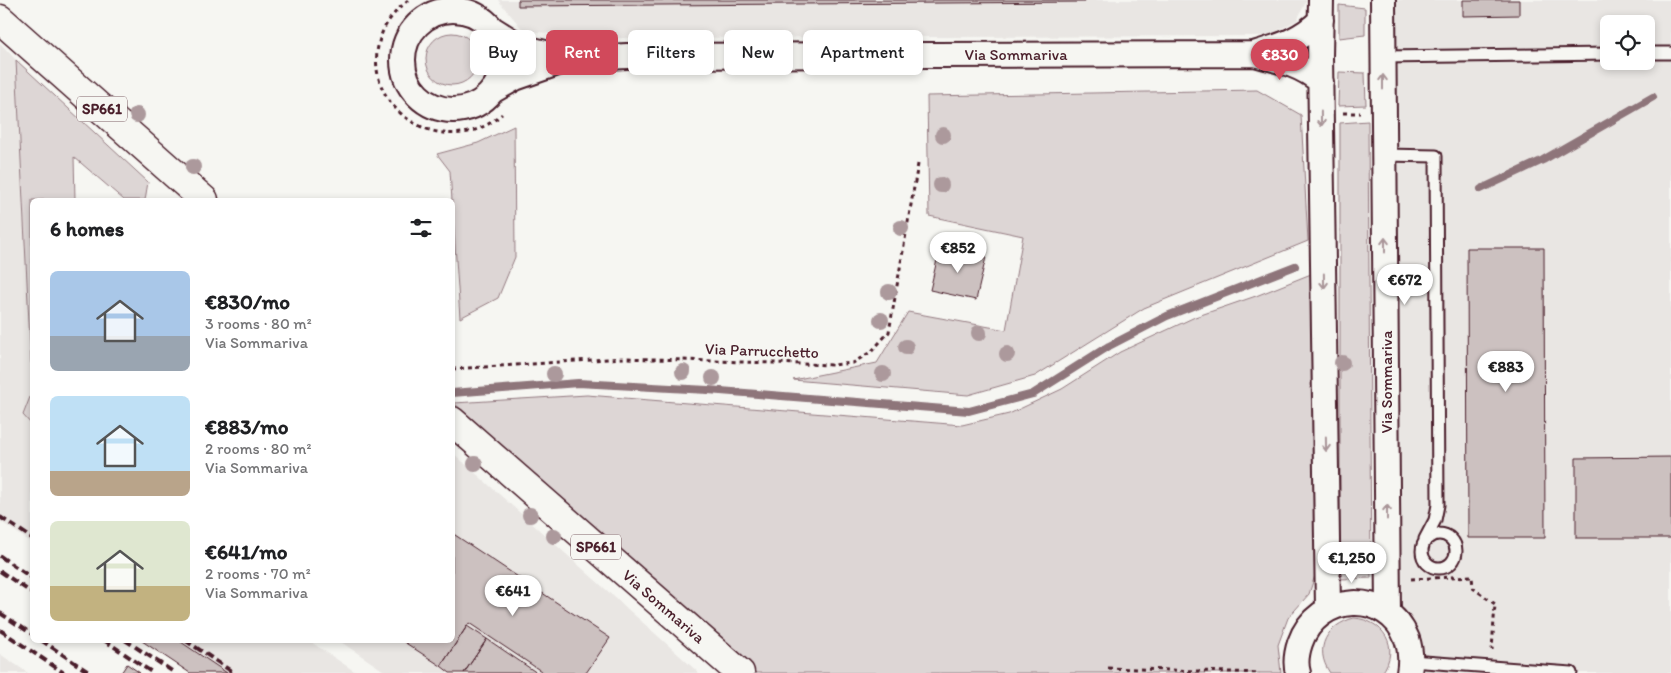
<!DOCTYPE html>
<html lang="en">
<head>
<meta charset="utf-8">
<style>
  body { margin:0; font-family:Itim,sans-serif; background:#f6f6f6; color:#202124; height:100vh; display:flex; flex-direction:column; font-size:19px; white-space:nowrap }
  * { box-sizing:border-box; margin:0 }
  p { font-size:16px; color:#757577 }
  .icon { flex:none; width:28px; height:28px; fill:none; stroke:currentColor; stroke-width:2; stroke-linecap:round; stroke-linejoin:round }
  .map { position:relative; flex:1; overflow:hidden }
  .side { position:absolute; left:30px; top:198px; width:425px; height:445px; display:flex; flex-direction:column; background:#fff; border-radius:8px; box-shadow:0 2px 8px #0003 }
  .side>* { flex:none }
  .guide { position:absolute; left:470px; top:30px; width:475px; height:45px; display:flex; gap:10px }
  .tools { position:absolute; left:1600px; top:15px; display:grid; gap:10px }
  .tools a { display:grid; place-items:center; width:55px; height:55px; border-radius:8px; background:#fff; box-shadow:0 2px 8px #0003; font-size:25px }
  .price { position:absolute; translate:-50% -42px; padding:0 11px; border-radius:18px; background:#fff; color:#222; font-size:16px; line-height:32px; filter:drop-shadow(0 1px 2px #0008) }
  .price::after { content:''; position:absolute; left:50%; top:30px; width:15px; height:11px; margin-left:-8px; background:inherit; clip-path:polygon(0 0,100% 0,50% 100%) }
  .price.current { background:#d1495b; color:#fff }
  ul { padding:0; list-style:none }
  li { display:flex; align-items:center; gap:15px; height:125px; padding:0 20px }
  li span { display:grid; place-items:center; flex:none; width:140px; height:100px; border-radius:8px; color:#555 }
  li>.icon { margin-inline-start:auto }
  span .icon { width:60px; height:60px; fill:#fffc; stroke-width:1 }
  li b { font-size:21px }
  h2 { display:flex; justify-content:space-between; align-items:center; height:60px; padding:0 20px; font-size:21px }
  .tag { padding:0 18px; border-radius:8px; background:#fff; box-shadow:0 2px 8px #0003; font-size:18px; line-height:45px }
  .tag.current { background:#d1495b; color:#fff }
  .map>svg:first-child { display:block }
  .built { fill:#e9e6e3; fill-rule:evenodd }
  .green { fill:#ddd6d5; stroke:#947a80 }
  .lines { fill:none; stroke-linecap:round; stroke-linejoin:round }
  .stream { stroke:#8e747a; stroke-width:8 }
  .building { fill:#ccc1c0; stroke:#4a1f2b }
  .lane-casing { stroke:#4a1f2b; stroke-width:15 }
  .street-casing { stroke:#4a1f2b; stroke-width:28 }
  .primary-casing { stroke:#4a1f2b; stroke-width:31 }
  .path { stroke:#4a1f2b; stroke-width:3; stroke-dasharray:4 4; stroke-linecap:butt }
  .lane { stroke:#f6f6f2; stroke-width:11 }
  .street { stroke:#f6f6f2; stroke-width:24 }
  .primary { stroke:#f6f6f2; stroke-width:28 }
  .rail { stroke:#4a1f2b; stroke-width:4; stroke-dasharray:8 4; stroke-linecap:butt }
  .tree { fill:#ac999c }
  .oneway { stroke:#a99598 }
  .labels { text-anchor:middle; stroke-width:4; stroke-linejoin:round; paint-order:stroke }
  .shield { fill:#f6f6f2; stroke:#7e6067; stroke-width:1 }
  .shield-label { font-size:15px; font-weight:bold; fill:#4a1f2b }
  .street-label { font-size:16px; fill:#4a1f2b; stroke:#f6f6f2 }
</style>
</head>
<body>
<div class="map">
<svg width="1671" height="673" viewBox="0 0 1671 673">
  <rect width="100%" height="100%" fill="#f6f6f2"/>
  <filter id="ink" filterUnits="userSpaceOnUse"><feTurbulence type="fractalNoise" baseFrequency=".02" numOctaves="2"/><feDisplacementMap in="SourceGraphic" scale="10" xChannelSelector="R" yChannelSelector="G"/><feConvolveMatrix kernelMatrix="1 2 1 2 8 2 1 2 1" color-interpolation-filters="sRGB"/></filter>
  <g filter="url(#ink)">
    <path class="built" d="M498,0H1307L1297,20L1268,36L610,38L524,31Z
      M1383,0H1671V673H1403L1399,625ZM1609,24H1646V61H1609Z
      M0,43L16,60L31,363L32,373V543L0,521Z
      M453,453L659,637L699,673H387L338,640H452Z
      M178,640H308L357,673H227Z
      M0,654L28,673H0Z"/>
    <path class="green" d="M1339,5L1365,8V35L1339,38Z
      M426 59a26 26 0 1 1 52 0a26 26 0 1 1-52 0Z
      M16,60L148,182L145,200H124L74,157L75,200H32V363H31Z
      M1339,72L1365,73L1366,105L1338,106Z
      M1257,90L1301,115L1308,241L1144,308L1035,376L968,395L793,380L877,363L908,312L1006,330L1023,236L929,216L927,96Z
      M1368,121L1371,578L1340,579V123Z
      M514,126L515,257L498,298L460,318L450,171L437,154L478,143Z
      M1311,274L1316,572L1309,594L1288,618L1278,645L1281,673H756L454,403L587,395L962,425L1009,414L1062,389L1120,352L1195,317L1256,296Z
      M32,392V425L23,415Z
      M1354,618C1383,620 1401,647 1382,673H1330C1313,648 1327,625 1354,618Z"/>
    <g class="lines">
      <path class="stream" d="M1481,189L1543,160L1653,97
        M452,393L578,383L708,390L969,411L1033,394L1109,346L1167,316L1295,266"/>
    </g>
    <path class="building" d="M518,0H1085V2L518,6Z
      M1463,0H1519V15L1463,16Z
      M940,247L986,257L976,300L930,290Z
      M1467,248H1544L1545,538H1468Z
      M1671,457V538H1576V458Z
      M452,533L610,638L586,673H544L469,623L441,666L401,640H452Z
      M467,626L487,639L464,673H450L441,666Z
      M487,639L537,673H464Z
      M178,640L227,673H190L142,641Z
      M127,664L140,673H121Z"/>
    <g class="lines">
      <g class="lane-casing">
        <path id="lane" d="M1646,53H1671
          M1383,57L1609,54
          M1384,155L1436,156L1438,505L1435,520L1425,539
          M1422 551a17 17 0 1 1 34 0a17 17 0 1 1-34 0Z
          M1411,661L1571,673"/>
      </g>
      <g class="street-casing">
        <path id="street" d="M1321,0L1320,57L1328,609
          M1383,0L1388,613
          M403 60a50 50 0 1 1 100 0a50 50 0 1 1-100 0Z
          M494,30L521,47L569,59L627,56L1254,54C1278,60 1302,65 1321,82
          M1254,54C1280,46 1301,40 1321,20
          M492,91L515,78L569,59
          M1298,673C1295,663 1297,652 1300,643C1317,593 1387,588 1407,639C1411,650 1411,661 1409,673"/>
      </g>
      <g class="primary-casing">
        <path id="primary" d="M0,19L204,200
          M452,421L740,673"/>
      </g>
      <path class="path" d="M408,0C398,9 387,20 382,33C353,106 445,166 502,114
        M1343,113H1360
        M452,369L624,358L832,365L853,363L872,351L889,332L918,164
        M1411,579L1472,576L1473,588L1495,604L1492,650
        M1108,668L1260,673"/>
      <use href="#lane" class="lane"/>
      <use href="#street" class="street"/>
      <use href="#primary" class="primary"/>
      <path class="rail" d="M0,517L32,538
        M0,556L32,578
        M0,571L32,593
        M0,613L32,634
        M0,630L64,673
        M41,640L90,673
        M104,640L153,673
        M125,640L175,673
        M185,640L234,673"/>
    </g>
    <g class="tree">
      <circle cx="137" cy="115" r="8"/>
      <circle cx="943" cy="135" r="8"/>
      <circle cx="193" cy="167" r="8"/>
      <circle cx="941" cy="185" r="8"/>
      <circle cx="901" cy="228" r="8"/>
      <circle cx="889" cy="292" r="8"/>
      <circle cx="881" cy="320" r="8"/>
      <circle cx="979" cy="333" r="8"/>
      <circle cx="906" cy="347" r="8"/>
      <circle cx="1007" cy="354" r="8"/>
      <circle cx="1342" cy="363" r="8"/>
      <circle cx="683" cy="372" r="8"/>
      <circle cx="554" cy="374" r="8"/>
      <circle cx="883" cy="374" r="8"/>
      <circle cx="713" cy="378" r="8"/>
      <circle cx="475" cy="464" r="8"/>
      <circle cx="530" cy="515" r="8"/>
      <circle cx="554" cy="536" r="8"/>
      <circle cx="1348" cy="554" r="8"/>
    </g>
    <defs><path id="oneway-shaft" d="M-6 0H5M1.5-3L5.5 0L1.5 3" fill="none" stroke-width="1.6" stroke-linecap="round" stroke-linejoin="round" transform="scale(1.25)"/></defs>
    <g class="oneway">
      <use href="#oneway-shaft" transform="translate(1383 82) rotate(-90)"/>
      <use href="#oneway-shaft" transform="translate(1321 119) rotate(89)"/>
      <use href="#oneway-shaft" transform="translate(1385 245) rotate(-90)"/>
      <use href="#oneway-shaft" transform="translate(1324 281) rotate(89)"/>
      <use href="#oneway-shaft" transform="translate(1326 444) rotate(89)"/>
      <use href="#oneway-shaft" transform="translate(1387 512) rotate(-90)"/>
    </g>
  </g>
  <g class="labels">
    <g class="shield">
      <rect x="77" y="96.5" width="50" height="25" rx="4"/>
      <rect x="571" y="534.5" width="50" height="25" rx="4"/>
    </g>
    <g class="shield-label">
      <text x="102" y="114">SP661</text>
      <text x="596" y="552">SP661</text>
    </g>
    <g class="street-label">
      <text x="1016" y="60">Via Sommariva</text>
      <text transform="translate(762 350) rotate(2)" y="6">Via Parrucchetto</text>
      <text transform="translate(1386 382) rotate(-90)" y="6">Via Sommariva</text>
      <text transform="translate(664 606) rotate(41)" y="6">Via Sommariva</text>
    </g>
  </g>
</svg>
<div class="tools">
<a><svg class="icon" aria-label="locate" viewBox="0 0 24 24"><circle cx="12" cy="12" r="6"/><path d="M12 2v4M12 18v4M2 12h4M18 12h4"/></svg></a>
</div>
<b class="price current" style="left:1280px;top:81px">€830</b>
<b class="price" style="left:958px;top:274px">€852</b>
<b class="price" style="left:1405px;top:306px">€672</b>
<b class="price" style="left:1506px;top:393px">€883</b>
<b class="price" style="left:1352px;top:584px">€1,250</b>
<b class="price" style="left:513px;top:617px">€641</b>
<div class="guide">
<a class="tag">Buy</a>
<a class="tag current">Rent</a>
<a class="tag">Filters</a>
<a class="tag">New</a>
<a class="tag">Apartment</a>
</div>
<section class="side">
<h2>6 homes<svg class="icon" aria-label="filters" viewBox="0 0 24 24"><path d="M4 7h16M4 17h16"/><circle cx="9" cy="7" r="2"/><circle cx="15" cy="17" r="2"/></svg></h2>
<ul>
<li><span style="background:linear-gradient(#a9c7e8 65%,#9aa5b1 0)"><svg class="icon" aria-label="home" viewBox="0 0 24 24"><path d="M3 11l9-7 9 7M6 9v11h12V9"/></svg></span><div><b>€830/mo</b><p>3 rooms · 80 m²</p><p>Via Sommariva</p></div></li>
<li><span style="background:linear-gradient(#bfe0f5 75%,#b9a48a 0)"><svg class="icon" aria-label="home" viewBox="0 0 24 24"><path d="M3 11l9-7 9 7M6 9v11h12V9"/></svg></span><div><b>€883/mo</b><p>2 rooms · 80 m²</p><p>Via Sommariva</p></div></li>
<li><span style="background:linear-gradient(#dfe7d0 65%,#c2b280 0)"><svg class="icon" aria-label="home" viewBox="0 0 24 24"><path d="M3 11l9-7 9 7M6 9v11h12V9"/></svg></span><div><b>€641/mo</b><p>2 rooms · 70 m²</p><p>Via Sommariva</p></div></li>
</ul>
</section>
</div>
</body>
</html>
